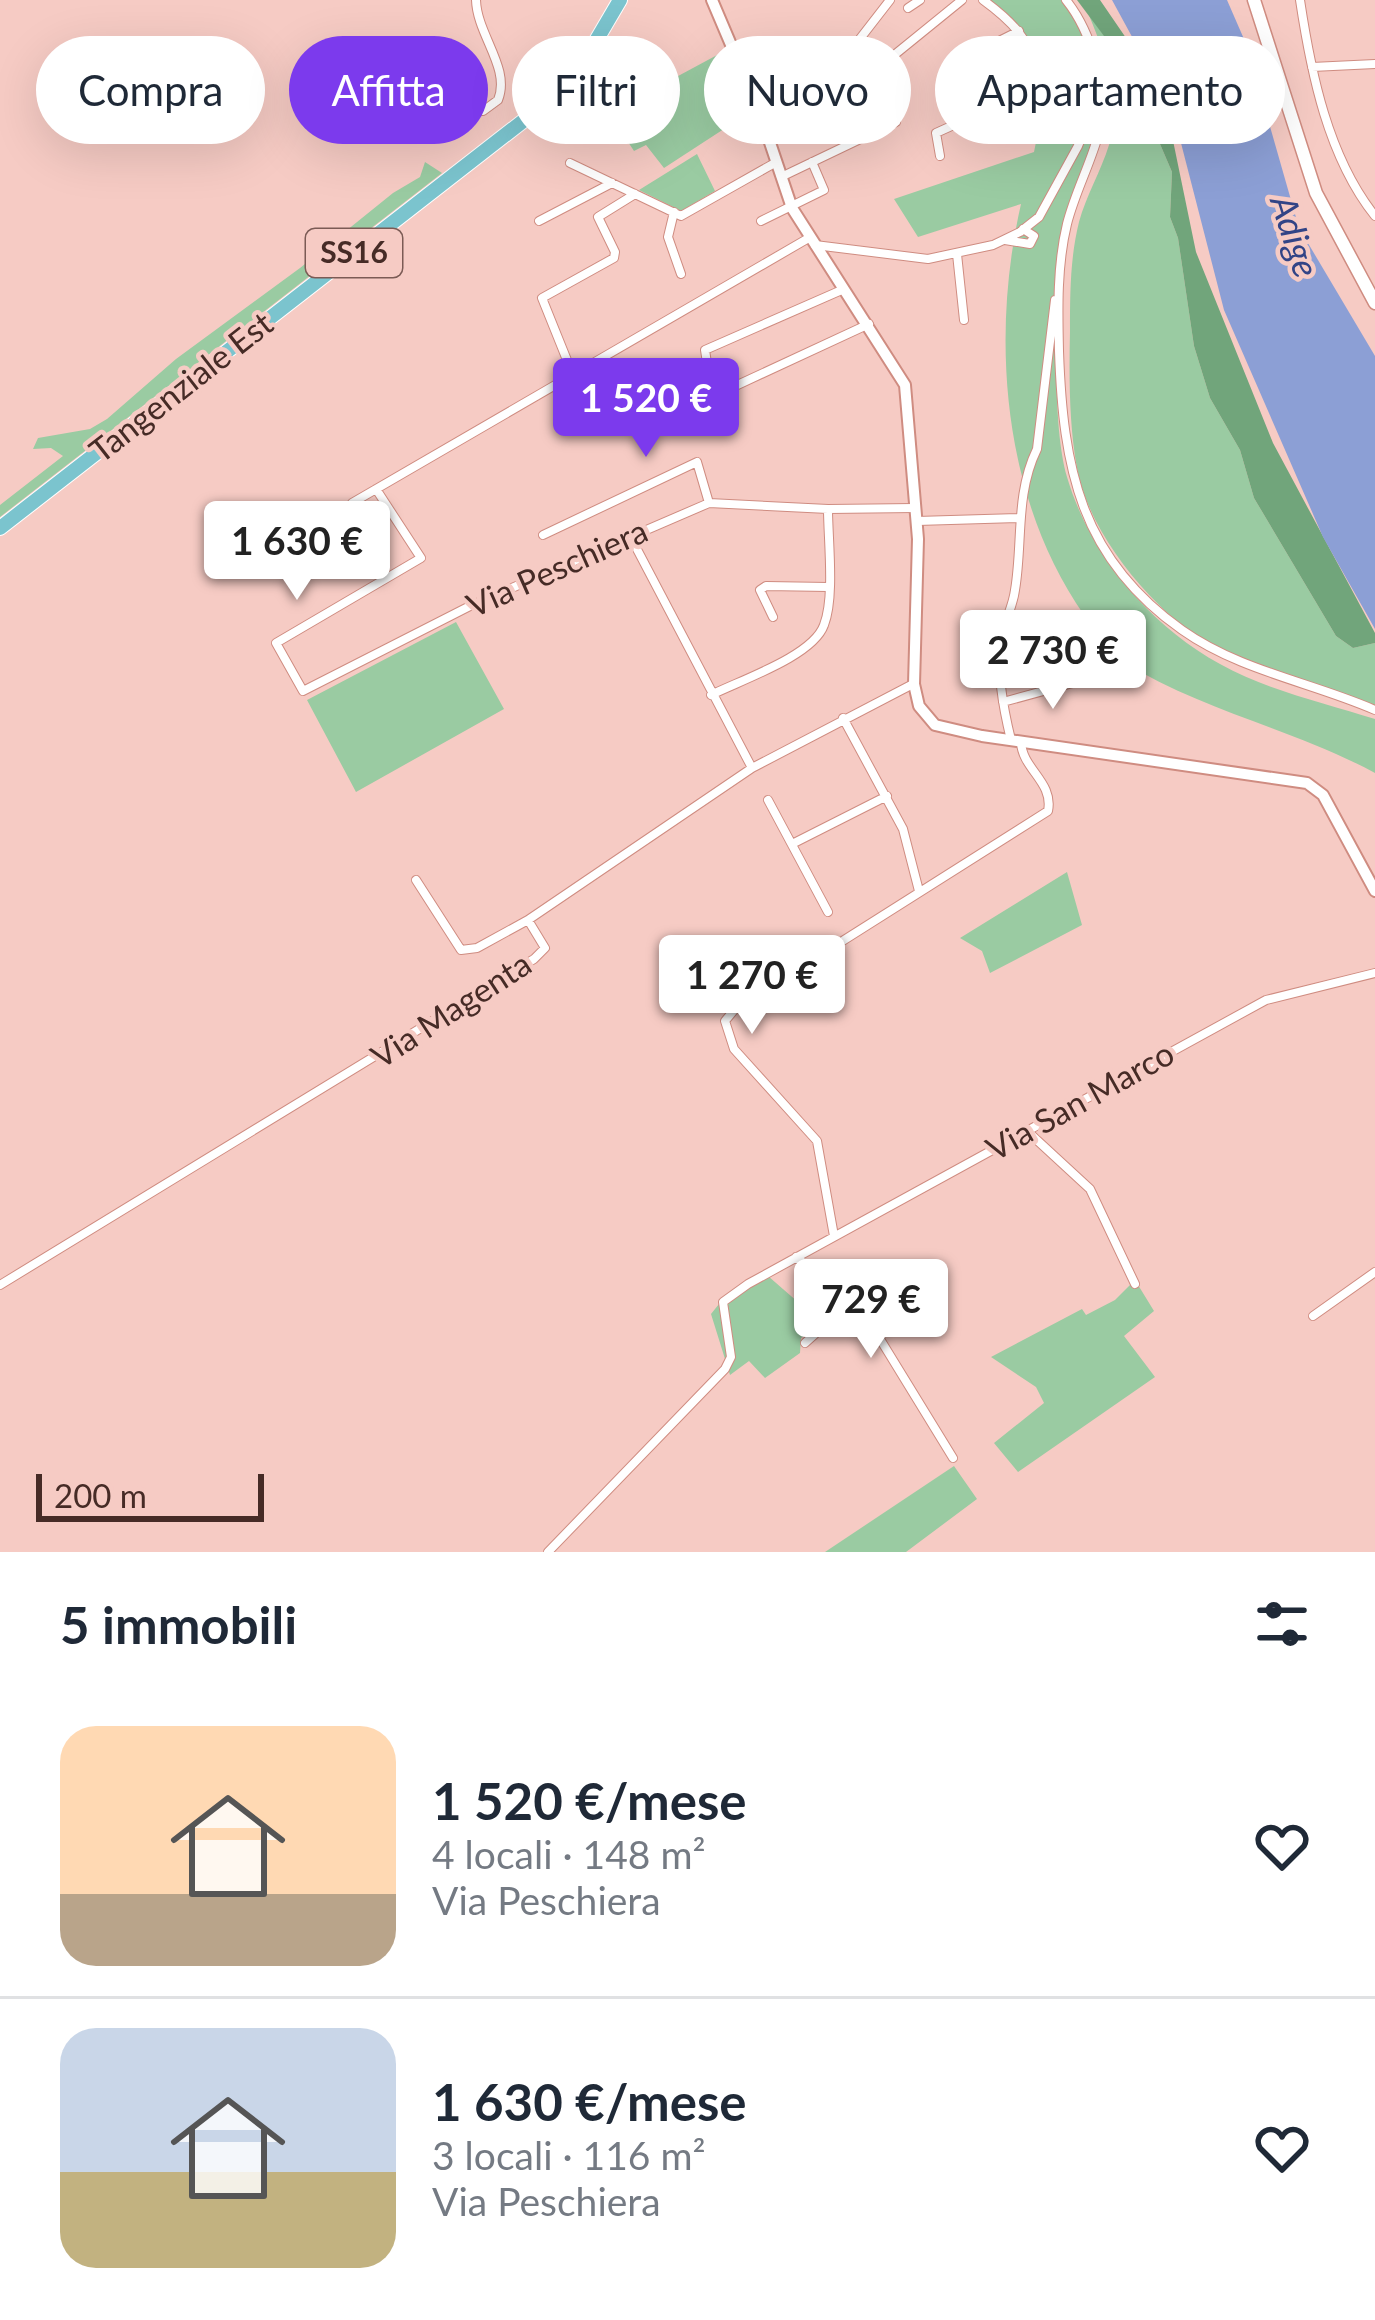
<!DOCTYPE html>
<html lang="it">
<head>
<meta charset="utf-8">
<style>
  body { margin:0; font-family:Lato,sans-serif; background:#f6f6f7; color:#1f2937; height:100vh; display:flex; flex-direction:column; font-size:45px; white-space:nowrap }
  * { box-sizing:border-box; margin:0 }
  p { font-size:39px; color:#747a83 }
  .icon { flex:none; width:66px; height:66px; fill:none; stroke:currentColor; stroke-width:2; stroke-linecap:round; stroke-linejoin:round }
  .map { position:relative; height:1552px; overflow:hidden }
  .drawer { display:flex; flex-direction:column; background:#fff; flex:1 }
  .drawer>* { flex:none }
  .hud { position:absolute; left:36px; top:36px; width:1305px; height:108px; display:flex; gap:24px }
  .scale { position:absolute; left:36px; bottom:30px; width:228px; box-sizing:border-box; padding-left:12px; border:6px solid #462b26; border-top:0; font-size:33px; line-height:42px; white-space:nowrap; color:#462b26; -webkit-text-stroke:9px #f6cbc4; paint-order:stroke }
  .price { position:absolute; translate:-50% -102px; padding:0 27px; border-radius:12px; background:#fff; color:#222; font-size:39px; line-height:78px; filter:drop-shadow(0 3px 6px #0008) }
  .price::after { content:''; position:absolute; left:50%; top:72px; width:36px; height:27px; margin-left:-18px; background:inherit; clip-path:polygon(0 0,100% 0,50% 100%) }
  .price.active { background:#7c3aed; color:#fff }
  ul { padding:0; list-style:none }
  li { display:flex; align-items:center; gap:36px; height:300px; padding:0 60px }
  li+li { border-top:3px solid #e0e1e3 }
  li span { display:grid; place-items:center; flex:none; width:336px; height:240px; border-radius:36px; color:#555 }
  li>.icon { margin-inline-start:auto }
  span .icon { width:144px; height:144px; fill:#fffc; stroke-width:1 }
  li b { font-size:51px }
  h2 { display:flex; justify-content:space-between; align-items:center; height:144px; padding:0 60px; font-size:51px }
  .chip { padding:0 42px; border-radius:54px; background:#fff; box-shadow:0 12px 48px #0002; font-size:42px; line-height:108px }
  .chip.active { background:#7c3aed; color:#fff }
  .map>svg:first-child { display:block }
  .green { fill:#9acba2 }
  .forest { fill:#71a57b }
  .water { fill:#8c9fd5 }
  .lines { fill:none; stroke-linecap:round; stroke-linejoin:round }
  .minor-casing { stroke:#cf8c81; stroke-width:10 }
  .tertiary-casing { stroke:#cf8c81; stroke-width:14 }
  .secondary-casing { stroke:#cf8c81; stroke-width:15 }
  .primary-casing { stroke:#fff; stroke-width:16 }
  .minor { stroke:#fff; stroke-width:8 }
  .tertiary { stroke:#fff; stroke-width:10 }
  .secondary { stroke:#fff; stroke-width:12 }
  .primary { stroke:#7bc4ce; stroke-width:14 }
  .labels { text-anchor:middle; stroke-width:9; stroke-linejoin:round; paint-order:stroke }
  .shield { fill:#f6cbc4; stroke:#7b5b55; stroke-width:3 }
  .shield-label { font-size:30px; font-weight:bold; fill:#462b26 }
  .street-label { font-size:33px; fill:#462b26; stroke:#f6cbc4 }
  .water-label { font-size:36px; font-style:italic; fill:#324486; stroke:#f6cbc4 }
</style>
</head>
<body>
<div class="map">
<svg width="1375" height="1552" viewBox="0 0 1375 1552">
  <rect width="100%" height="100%" fill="#f6cbc4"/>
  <path class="green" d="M986,0H1063C1086,27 1106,72 1103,109C1100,147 1075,185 1068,223C1056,283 1050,419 1067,477C1090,555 1149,625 1220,664C1266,690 1325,703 1375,719V773C1294,729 1202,711 1124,662L1098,672L1076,617L1084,615C1003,499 990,339 1021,204L918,237L894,199L1034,152C1050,77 1049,50 986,0Z
    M1088,13L1125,64L1134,110L1157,137L1172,172L1170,217L1178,238L1194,346L1210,398L1240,450L1254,498L1336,636L1353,648L1375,643V707C1327,690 1273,678 1228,656C1164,624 1090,540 1077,468C1069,424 1069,376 1070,331C1070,295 1070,258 1079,222C1086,196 1101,171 1109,145C1124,101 1105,54 1088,13Z
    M719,54L750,112L664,168L646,145L634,151L607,110L617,101L614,96L652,65L667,82Z
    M697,154L715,191L681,211L639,190Z
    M425,162L442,173L0,517V505L63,456L51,448L33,449L38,438L90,429L107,419L176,359L300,268L393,193L420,177Z
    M456,622L504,709L356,792L307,700Z
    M1067,872L1082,925L990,973L982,951L960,938Z
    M768,1276L822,1323L801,1338L800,1353L765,1378L749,1361L730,1375L711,1314L723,1299Z
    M1135,1280L1154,1311L1124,1336L1155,1377L1018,1472L994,1443L1044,1403L1036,1387L991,1357L1082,1309L1086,1315L1115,1300Z
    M954,1466L977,1499L906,1552H825Z"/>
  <path class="forest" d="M1077,0H1100L1137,54L1170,126L1196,252L1273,443L1375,633V643L1353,648L1336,636L1254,498L1240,450L1210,398L1194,346L1178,238L1170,217L1172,172L1157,137L1134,110L1125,64Z"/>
  <path class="water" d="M1112,0H1227L1247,46L1299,228L1375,356V629L1323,537L1224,310L1173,112Z"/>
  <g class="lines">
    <g class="minor-casing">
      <path id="minor" d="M1066,0C1091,31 1109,90 1100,129C1092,161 1075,192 1067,224C1057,265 1058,309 1059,351C1063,467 1080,558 1182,630C1240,671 1311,682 1375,710
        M1300,0C1311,73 1328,157 1375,216
        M908,8L920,0
        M983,49L1019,31
        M1312,67L1375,64
        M877,69L962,0
        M435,82C461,74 463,100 483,111L498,100C511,68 477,35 476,0
        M760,113L845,58L890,0
        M940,156L936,133L1033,89L1040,75C1030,40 1012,21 983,0
        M570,163L681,216L773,164
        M781,177L896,122
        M674,212L668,237L681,274
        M539,221L612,183
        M761,221L824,190L812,162
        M1005,240L1030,244L1034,236L1023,229
        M815,245L928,259L993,245L1020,232L1039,217L1078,146L1098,97
        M957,254L964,320
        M573,375L542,298L614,258L615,252L598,217L635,194
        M731,388L869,324
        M684,409L710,399L704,380L709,376L705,350L844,289
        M376,489L421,558L276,643L303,691L470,606L709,503L828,509L915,508
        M352,503L807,239
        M917,521L1020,518
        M629,534L752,768
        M543,535L697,462L709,503
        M773,617L760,590L766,586L828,587
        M711,695C741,680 813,656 824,625C835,597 828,540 828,509
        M1003,702L1091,678
        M843,718L903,829L919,891
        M1011,740C1003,707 996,670 1002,636C1005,620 1013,606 1015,590C1023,543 1015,494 1037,449L1055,300
        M768,800L828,912
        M792,844L887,796
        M416,880L461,950L477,948L528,920
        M1026,1130L1090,1189L1135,1284
        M834,1236L817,1141L734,1049L725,1021L735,1009L1048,811C1054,782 1022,769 1021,742
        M796,1257L861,1308L953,1458
        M0,1285L534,959L545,948L528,920L752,768L913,684
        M1313,1316L1375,1272
        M805,1343L852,1301
        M548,1552L725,1369L731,1357L723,1302L748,1284L1266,1000L1375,973"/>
    </g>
    <g class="tertiary-casing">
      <path id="tertiary" d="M712,0L760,113L792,208L905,385L918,539L914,684L919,706L935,725L982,736L1307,783L1323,795L1375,891"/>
    </g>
    <g class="secondary-casing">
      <path id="secondary" d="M1254,0L1316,193L1375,303"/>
    </g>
    <g class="primary-casing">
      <path id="primary" d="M0,528L545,104L583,63L620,0"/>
    </g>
    <use href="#minor" class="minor"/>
    <use href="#tertiary" class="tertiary"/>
    <use href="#secondary" class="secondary"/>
    <use href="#primary" class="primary"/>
  </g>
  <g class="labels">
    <rect class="shield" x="306" y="229" width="96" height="48" rx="9"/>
    <g class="shield-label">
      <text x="354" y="263">SS16</text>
    </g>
    <g class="street-label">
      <text transform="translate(181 387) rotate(-38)" y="12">Tangenziale Est</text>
      <text transform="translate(557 568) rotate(-24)" y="12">Via Peschiera</text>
      <text transform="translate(451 1010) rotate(-33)" y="12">Via Magenta</text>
      <text transform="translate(1080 1101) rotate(-29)" y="12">Via San Marco</text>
    </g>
    <g class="water-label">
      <text transform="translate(1295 236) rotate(72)" y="13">Adige</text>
    </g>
  </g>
</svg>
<div class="scale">200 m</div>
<b class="price active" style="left:646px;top:460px">1 520 €</b>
<b class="price" style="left:297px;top:603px">1 630 €</b>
<b class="price" style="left:1053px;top:712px">2 730 €</b>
<b class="price" style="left:752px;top:1037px">1 270 €</b>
<b class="price" style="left:871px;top:1361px">729 €</b>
<div class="hud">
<a class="chip">Compra</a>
<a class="chip active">Affitta</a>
<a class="chip">Filtri</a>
<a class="chip">Nuovo</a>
<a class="chip">Appartamento</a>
</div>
</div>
<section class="drawer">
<h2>5 immobili<svg class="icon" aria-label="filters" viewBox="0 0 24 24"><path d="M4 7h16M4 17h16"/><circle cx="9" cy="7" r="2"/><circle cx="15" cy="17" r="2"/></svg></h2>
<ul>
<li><span style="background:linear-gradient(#ffd9b3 70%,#b9a48a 0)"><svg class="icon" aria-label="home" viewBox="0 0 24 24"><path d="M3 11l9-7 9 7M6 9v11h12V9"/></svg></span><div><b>1 520 €/mese</b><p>4 locali · 148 m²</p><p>Via Peschiera</p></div><svg class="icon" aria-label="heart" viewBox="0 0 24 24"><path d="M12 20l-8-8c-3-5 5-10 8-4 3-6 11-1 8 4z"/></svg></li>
<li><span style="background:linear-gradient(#c9d6e8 60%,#c2b280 0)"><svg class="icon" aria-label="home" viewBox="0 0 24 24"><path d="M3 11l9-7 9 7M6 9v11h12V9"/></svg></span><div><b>1 630 €/mese</b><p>3 locali · 116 m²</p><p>Via Peschiera</p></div><svg class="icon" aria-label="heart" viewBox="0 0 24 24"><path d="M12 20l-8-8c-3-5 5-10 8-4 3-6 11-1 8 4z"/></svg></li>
</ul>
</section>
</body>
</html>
